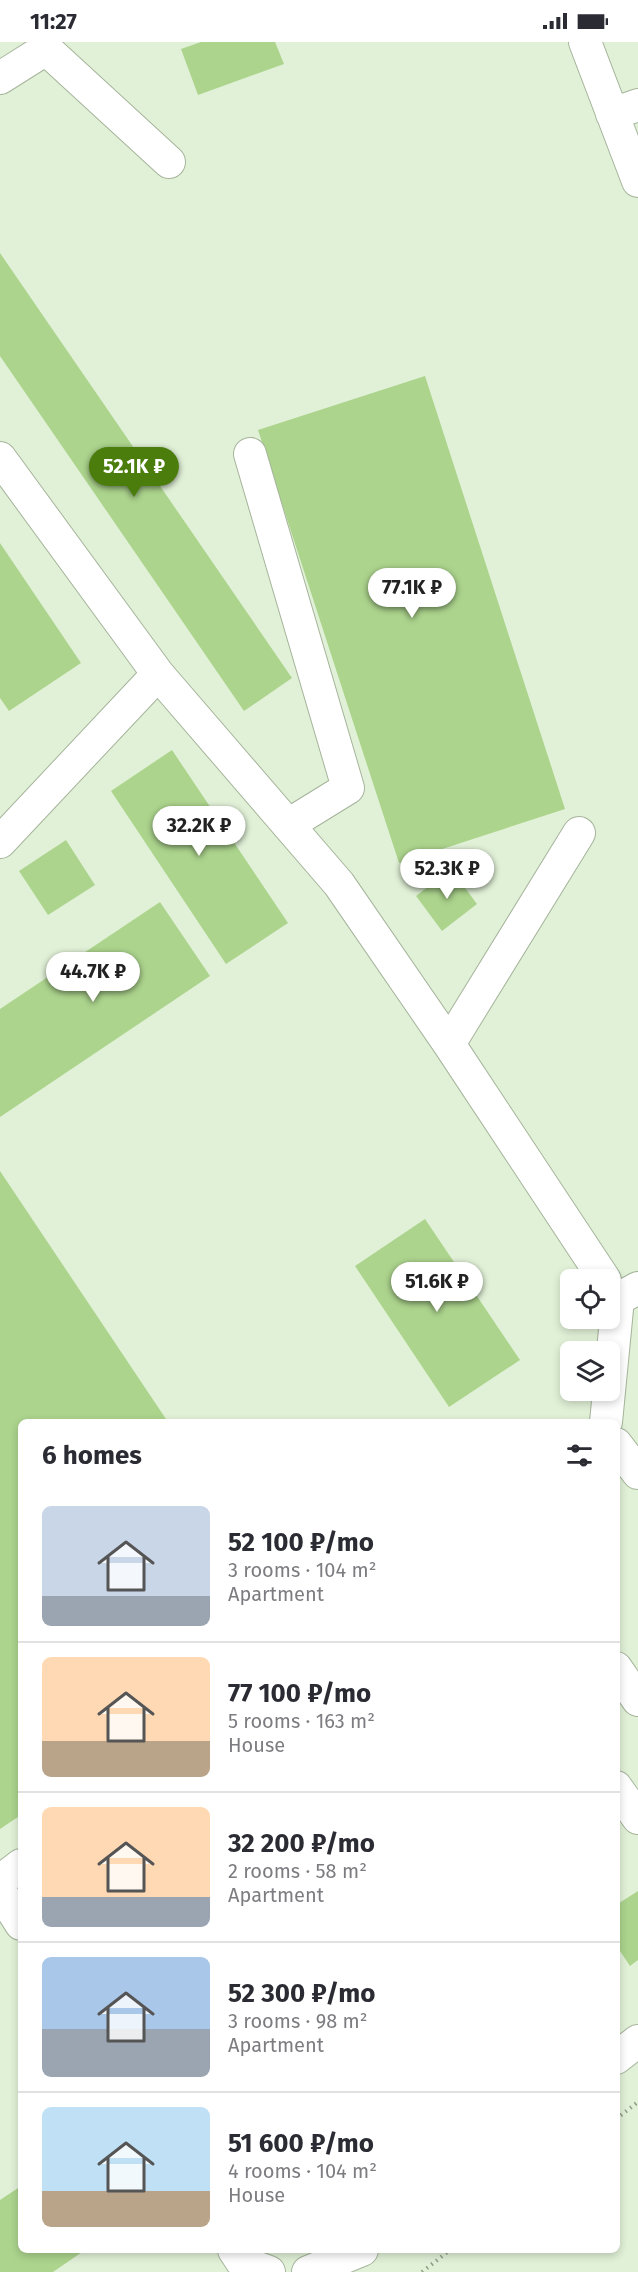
<!DOCTYPE html>
<html lang="en">
<head>
<meta charset="utf-8">
<style>
  body { margin:0; font-family:"Fira Sans",sans-serif; background:#f7f7f7; color:#2b2b33; height:100vh; display:flex; flex-direction:column; font-size:22px; white-space:nowrap }
  * { box-sizing:border-box; margin:0 }
  p { font-size:20px; color:#7c7c81 }
  .icon { flex:none; width:33px; height:33px; fill:none; stroke:currentColor; stroke-width:2; stroke-linecap:round; stroke-linejoin:round }
  .map { position:relative; flex:1; overflow:hidden }
  .drawer { position:absolute; left:18px; top:1377px; width:602px; height:834px; display:flex; flex-direction:column; background:#fff; border-radius:9px; box-shadow:0 3px 9px #0003 }
  .drawer>* { flex:none }
  .controls { position:absolute; left:560px; top:1227px; display:grid; gap:12px }
  .controls a { display:grid; place-items:center; width:60px; height:60px; border-radius:9px; background:#fff; box-shadow:0 3px 9px #0003; font-size:30px }
  .price { position:absolute; translate:-50% -51px; padding:0 14px; border-radius:21px; background:#fff; color:#222; font-size:20px; line-height:39px; filter:drop-shadow(0 2px 3px #0008) }
  .price::after { content:''; position:absolute; left:50%; top:36px; width:18px; height:14px; margin-left:-9px; background:inherit; clip-path:polygon(0 0,100% 0,50% 100%) }
  .price.on { background:#4b7d0d; color:#fff }
  ul { padding:0; list-style:none }
  li { display:flex; align-items:center; gap:18px; height:150px; padding:0 24px }
  li+li { border-top:2px solid #e1e1e2 }
  li span { display:grid; place-items:center; flex:none; width:168px; height:120px; border-radius:9px; color:#555 }
  li>.icon { margin-inline-start:auto }
  span .icon { width:72px; height:72px; fill:#fffc; stroke-width:1 }
  li b { font-size:26px }
  h2 { display:flex; justify-content:space-between; align-items:center; height:72px; padding:0 24px; font-size:26px }
  .status { display:flex; justify-content:space-between; align-items:center; height:42px; padding:0 30px; background:#fff; direction:ltr }
  .status svg { height:16px; fill:currentColor }
  .map>svg:first-child { display:block }
  .building { fill:#acd48d }
  .lines { fill:none; stroke-linecap:round; stroke-linejoin:round }
  .minor-casing { stroke:#a5b49b; stroke-width:34 }
  .path { stroke:#909c89; stroke-width:4; stroke-dasharray:1.5 4.5; stroke-linecap:butt }
  .minor { stroke:#fff; stroke-width:32 }
</style>
</head>
<body>
<div class="status"><b>11:27</b><svg viewBox="0 0 49 12"><path d="M0 12V9h3v3zM5 12V6h3v6zM10 12V3h3v9zM15 12V0h3v12zM26 1h20v11H26zM47 4h2v5h-2z"/></svg></div>
<div class="map">
<svg width="638" height="2230" viewBox="0 0 638 2230">
  <rect width="100%" height="100%" fill="#e1f1d7"/>
  <path class="building" d="M201,0H275L284,22L198,53L181,7Z
    M0,211L292,636L244,669L0,314Z
    M425,334L565,767L399,821L258,388Z
    M0,501L81,621L9,669L0,656Z
    M172,708L288,881L226,922L111,749Z
    M66,798L95,843L48,873L19,829Z
    M451,827L477,862L442,889L416,854Z
    M160,860L210,934L0,1075V967Z
    M0,1129L168,1380H21V1773L0,1787Z
    M425,1177L520,1318L449,1365L355,1224Z
    M638,1849V1918L630,1924L616,1903V1863Z
    M21,2144V2208H85L53,2230H0V2158Z"/>
  <g class="lines">
    <g class="minor-casing">
      <path id="minor" d="M585,0L638,139
        M0,36L46,7L169,120
        M612,72L638,63
        M250,412L348,746L288,783
        M0,416L158,632L339,842L449,1002L605,1238
        M0,800L158,632
        M449,1002L579,791
        M606,1380L618,1257L638,1246
        M616,1402L638,1431
        M616,1626L638,1658
        M616,1745L638,1776
        M0,1839L21,1823
        M0,1849L21,1882
        M616,2016L638,1999
        M234,2208L242,2220L269,2230
        M308,2230L362,2208"/>
    </g>
    <path class="path" d="M616,2077L638,2060
      M422,2230L450,2208"/>
    <use href="#minor" class="minor"/>
  </g>
</svg>
<div class="controls">
<a><svg class="icon" aria-label="locate" viewBox="0 0 24 24"><circle cx="12" cy="12" r="6"/><path d="M12 2v4M12 18v4M2 12h4M18 12h4"/></svg></a>
<a><svg class="icon" aria-label="layers" viewBox="0 0 24 24"><path d="M12 4l9 5-9 5-9-5zM3 14l9 5 9-5"/></svg></a>
</div>
<b class="price on" style="left:134px;top:456px">52.1K ₽</b>
<b class="price" style="left:412px;top:577px">77.1K ₽</b>
<b class="price" style="left:199px;top:815px">32.2K ₽</b>
<b class="price" style="left:447px;top:858px">52.3K ₽</b>
<b class="price" style="left:93px;top:961px">44.7K ₽</b>
<b class="price" style="left:437px;top:1271px">51.6K ₽</b>
<section class="drawer">
<h2>6 homes<svg class="icon" aria-label="filters" viewBox="0 0 24 24"><path d="M4 7h16M4 17h16"/><circle cx="9" cy="7" r="2"/><circle cx="15" cy="17" r="2"/></svg></h2>
<ul>
<li><span style="background:linear-gradient(#c9d6e8 75%,#9aa5b1 0)"><svg class="icon" aria-label="home" viewBox="0 0 24 24"><path d="M3 11l9-7 9 7M6 9v11h12V9"/></svg></span><div><b>52 100 ₽/mo</b><p>3 rooms · 104 m²</p><p>Apartment</p></div></li>
<li><span style="background:linear-gradient(#ffd9b3 70%,#b9a48a 0)"><svg class="icon" aria-label="home" viewBox="0 0 24 24"><path d="M3 11l9-7 9 7M6 9v11h12V9"/></svg></span><div><b>77 100 ₽/mo</b><p>5 rooms · 163 m²</p><p>House</p></div></li>
<li><span style="background:linear-gradient(#ffd9b3 75%,#9aa5b1 0)"><svg class="icon" aria-label="home" viewBox="0 0 24 24"><path d="M3 11l9-7 9 7M6 9v11h12V9"/></svg></span><div><b>32 200 ₽/mo</b><p>2 rooms · 58 m²</p><p>Apartment</p></div></li>
<li><span style="background:linear-gradient(#a9c7e8 60%,#9aa5b1 0)"><svg class="icon" aria-label="home" viewBox="0 0 24 24"><path d="M3 11l9-7 9 7M6 9v11h12V9"/></svg></span><div><b>52 300 ₽/mo</b><p>3 rooms · 98 m²</p><p>Apartment</p></div></li>
<li><span style="background:linear-gradient(#bfe0f5 70%,#b9a48a 0)"><svg class="icon" aria-label="home" viewBox="0 0 24 24"><path d="M3 11l9-7 9 7M6 9v11h12V9"/></svg></span><div><b>51 600 ₽/mo</b><p>4 rooms · 104 m²</p><p>House</p></div></li>
</ul>
</section>
</div>
</body>
</html>
